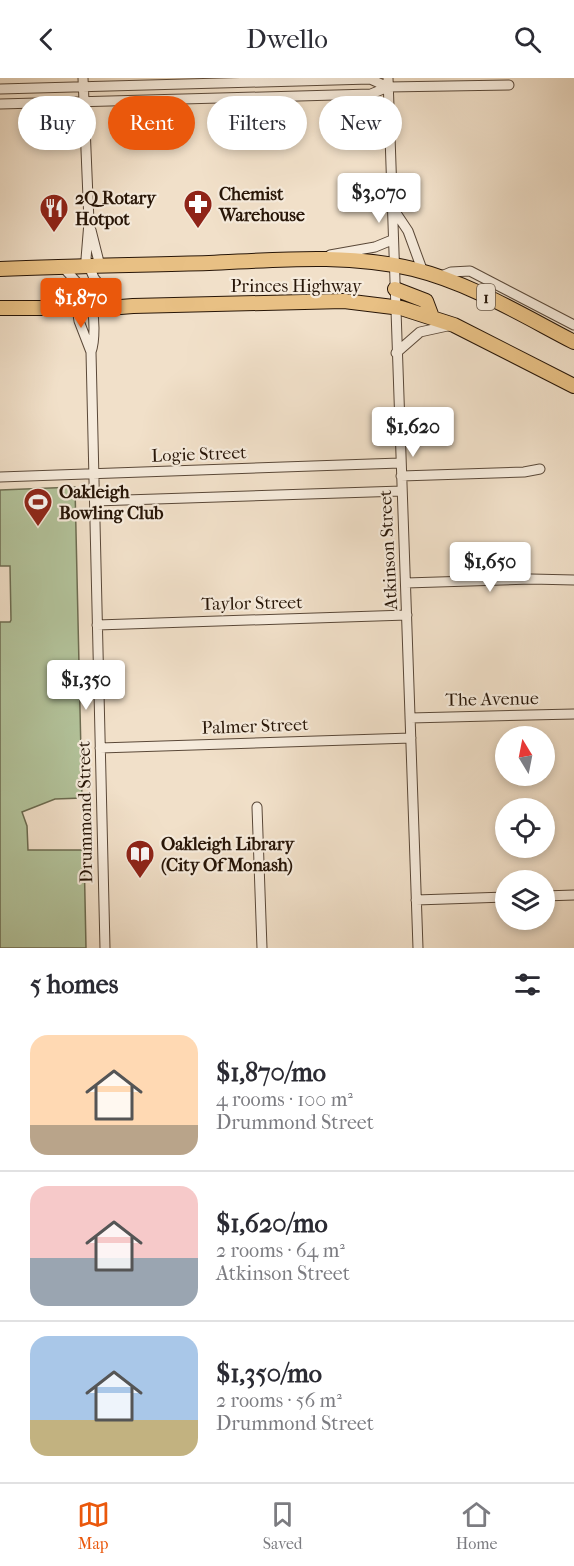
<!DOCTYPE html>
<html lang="en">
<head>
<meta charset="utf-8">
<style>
  body { margin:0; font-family:"IM FELL French Canon",serif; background:#f7f7f7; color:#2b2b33; height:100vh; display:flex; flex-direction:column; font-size:22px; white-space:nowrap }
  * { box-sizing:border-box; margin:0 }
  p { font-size:20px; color:#7c7c81 }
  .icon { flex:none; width:33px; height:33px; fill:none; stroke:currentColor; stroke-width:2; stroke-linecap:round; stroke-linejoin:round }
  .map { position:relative; height:870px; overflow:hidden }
  .sheet { display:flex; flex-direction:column; background:#fff; flex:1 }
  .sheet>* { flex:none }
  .banner { position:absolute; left:18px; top:18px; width:538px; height:54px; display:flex; gap:12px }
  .needle { width:39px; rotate:350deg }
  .controls { position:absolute; left:495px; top:648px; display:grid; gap:12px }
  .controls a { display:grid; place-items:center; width:60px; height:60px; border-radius:50%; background:#fff; box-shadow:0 3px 9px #0003; font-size:30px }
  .price { position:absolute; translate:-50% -51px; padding:0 14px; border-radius:6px; background:#fff; color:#222; font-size:20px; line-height:39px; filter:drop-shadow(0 2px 3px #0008) }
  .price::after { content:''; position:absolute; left:50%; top:36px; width:18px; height:14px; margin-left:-9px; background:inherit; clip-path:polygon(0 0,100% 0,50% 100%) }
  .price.current { background:#ea580c; color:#fff }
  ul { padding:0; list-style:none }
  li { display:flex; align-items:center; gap:18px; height:150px; padding:0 30px }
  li+li { border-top:2px solid #e1e1e2 }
  li span { display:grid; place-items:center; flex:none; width:168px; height:120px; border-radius:18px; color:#555 }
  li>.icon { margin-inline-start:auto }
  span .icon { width:72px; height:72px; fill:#fffc; stroke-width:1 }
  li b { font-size:26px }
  h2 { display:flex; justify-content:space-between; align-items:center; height:72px; padding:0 30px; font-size:26px }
  .tag { padding:0 21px; border-radius:27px; background:#fff; box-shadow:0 3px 9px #0003; font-size:21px; line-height:54px }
  .tag.current { background:#ea580c; color:#fff }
  header { display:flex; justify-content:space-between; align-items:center; height:78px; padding:0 30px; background:#fff; font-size:27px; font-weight:600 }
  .tab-bar { display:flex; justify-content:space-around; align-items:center; height:84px; border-top:2px solid #e1e1e2; background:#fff; font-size:16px; color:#7c7c81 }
  .tab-bar a { display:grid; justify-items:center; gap:3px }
  .tab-bar .current { color:#ea580c }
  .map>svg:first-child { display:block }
  .green { fill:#b3c39b; stroke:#6d6c51; stroke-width:1.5 }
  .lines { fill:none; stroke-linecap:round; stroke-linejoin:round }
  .minor-casing { stroke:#5a4838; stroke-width:11 }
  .highway-casing { stroke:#271507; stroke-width:16 }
  .minor { stroke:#f6ebdc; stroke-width:9 }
  .highway { stroke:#e8c084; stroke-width:14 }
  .labels { text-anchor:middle; stroke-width:4.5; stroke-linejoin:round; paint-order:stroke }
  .shield { fill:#f6ebdc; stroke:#655547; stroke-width:1.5 }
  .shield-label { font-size:16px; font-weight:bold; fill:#271507 }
  .poi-label { font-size:18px; font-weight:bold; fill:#271507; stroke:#f6ebdc; text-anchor:start }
  .street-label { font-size:18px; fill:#271507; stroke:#f6ebdc }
</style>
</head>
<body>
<header><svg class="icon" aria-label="back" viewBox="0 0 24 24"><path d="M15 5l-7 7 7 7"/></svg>Dwello<svg class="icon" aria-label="search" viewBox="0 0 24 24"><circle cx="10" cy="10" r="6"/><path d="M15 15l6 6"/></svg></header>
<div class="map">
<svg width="574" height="870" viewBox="0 0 574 870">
  <rect width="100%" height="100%" fill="#f1e0c9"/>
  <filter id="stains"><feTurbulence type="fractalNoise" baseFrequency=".00333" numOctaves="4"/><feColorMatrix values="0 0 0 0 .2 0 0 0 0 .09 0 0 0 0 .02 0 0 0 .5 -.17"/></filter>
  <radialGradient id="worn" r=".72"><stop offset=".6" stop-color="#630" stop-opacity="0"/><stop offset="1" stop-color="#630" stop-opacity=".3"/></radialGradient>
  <path class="green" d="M75,409L82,720L55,721L22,734L27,748L28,772H84L86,870H0V544H10L11,542L10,488H0V412Z"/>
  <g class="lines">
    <g class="minor-casing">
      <path id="minor" d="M83,0L89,144L86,181L94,200L118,229
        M388,0L418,870
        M0,11L370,1L388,9L509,7
        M0,26L371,16L388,9
        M392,129L408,153L423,194
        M91,152L100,188
        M330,177L375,169L392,162
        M62,188C82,210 94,219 94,250C94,259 94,266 91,274
        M439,199L451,194L470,193L574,247
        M77,230L79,243L91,274L105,870
        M396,275L420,254L452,247
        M401,398L524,394L540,391
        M0,399L400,385
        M95,423L402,413
        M406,505L531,501L574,502
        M97,547L407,537
        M410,640L574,636
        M100,670L411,660
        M257,729L262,870
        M544,818L574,817
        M416,822L506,819"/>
    </g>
    <g class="highway-casing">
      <path id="highway" d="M0,191C70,188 139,187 209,185C276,182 347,175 413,191C470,205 522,237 574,264
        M395,211L426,223L432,239
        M0,230H108L133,228L344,223L401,230L454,247L574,308"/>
    </g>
    <use href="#minor" class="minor"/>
    <use href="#highway" class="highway"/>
  </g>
  <defs>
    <g id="pharmacy-pin" transform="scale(1.5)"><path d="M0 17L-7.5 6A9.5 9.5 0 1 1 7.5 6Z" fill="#8f2418" stroke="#f6ebdc"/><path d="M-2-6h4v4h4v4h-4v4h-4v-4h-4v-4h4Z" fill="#fff"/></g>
    <g id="restaurant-pin" transform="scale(1.5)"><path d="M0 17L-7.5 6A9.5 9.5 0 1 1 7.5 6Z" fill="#8f2418" stroke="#f6ebdc"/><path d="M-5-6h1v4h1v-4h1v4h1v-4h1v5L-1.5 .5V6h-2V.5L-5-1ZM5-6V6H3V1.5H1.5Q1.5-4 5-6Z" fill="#fff"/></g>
    <g id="stadium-pin" transform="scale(1.5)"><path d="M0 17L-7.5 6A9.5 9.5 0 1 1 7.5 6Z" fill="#8f2418" stroke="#f6ebdc"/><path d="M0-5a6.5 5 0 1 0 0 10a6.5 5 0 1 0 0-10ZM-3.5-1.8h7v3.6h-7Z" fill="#fff"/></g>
    <g id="library-pin" transform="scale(1.5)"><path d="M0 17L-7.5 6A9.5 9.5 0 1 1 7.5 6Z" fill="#8f2418" stroke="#f6ebdc"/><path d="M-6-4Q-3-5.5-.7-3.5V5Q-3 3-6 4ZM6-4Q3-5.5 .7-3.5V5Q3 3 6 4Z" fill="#fff"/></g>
  </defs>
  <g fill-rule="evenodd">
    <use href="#pharmacy-pin" x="198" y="126"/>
    <use href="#restaurant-pin" x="54" y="130"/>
    <use href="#stadium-pin" x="38" y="424"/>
    <use href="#library-pin" x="140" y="776"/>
  </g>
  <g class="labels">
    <rect class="shield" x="477" y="206" width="18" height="26" rx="4.5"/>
    <g class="shield-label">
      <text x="486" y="225">1</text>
    </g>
    <g class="poi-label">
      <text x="219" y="122">Chemist<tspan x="219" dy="21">Warehouse</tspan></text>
      <text x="75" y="126">2Q Rotary<tspan x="75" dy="21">Hotpot</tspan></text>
      <text x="59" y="420">Oakleigh<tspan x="59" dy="21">Bowling Club</tspan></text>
      <text x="161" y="772">Oakleigh Library<tspan x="161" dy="21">(City Of Monash)</tspan></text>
    </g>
    <g class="street-label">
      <text x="296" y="214">Princes Highway</text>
      <text transform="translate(199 376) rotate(-2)" y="6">Logie Street</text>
      <text transform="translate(388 472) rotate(-93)" y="6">Atkinson Street</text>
      <text transform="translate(252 525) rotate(-1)" y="6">Taylor Street</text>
      <text transform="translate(492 621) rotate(-1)" y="6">The Avenue</text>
      <text transform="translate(255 648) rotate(-2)" y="6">Palmer Street</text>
      <text transform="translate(85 734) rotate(-91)" y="6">Drummond Street</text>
    </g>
  </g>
  <rect width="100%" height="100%" filter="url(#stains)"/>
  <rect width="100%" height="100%" fill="url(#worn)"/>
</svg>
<div class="controls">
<a><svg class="needle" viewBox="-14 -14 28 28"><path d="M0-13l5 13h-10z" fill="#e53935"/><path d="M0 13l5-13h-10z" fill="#7c7c81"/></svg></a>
<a><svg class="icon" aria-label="locate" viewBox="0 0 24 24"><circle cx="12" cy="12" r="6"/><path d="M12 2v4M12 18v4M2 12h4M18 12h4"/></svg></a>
<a><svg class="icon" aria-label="layers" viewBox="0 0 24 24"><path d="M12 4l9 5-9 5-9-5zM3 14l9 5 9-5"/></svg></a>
</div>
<b class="price" style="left:379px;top:146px">$3,070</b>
<b class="price current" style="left:81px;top:251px">$1,870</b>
<b class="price" style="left:413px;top:380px">$1,620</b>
<b class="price" style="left:490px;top:515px">$1,650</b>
<b class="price" style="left:86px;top:633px">$1,350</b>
<div class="banner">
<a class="tag">Buy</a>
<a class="tag current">Rent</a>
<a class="tag">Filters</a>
<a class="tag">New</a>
</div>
</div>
<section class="sheet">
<h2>5 homes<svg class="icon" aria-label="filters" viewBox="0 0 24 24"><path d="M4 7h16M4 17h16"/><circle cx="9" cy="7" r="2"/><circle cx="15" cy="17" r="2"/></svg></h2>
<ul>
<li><span style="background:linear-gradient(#ffd9b3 75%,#b9a48a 0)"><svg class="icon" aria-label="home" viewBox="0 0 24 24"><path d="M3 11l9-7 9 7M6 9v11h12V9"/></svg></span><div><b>$1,870/mo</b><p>4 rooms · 100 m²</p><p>Drummond Street</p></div></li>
<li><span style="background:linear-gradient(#f6c9c9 60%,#9aa5b1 0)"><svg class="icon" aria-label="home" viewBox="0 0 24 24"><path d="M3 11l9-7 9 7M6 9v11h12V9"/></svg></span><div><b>$1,620/mo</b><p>2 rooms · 64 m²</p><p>Atkinson Street</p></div></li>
<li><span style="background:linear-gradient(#a9c7e8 70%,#c2b280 0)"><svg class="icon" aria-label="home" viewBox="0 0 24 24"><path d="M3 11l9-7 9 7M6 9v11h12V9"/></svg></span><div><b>$1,350/mo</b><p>2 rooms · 56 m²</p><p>Drummond Street</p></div></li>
</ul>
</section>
<nav class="tab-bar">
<a class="current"><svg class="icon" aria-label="map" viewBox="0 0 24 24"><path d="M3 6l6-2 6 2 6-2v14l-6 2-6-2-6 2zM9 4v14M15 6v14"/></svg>Map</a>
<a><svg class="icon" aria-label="saved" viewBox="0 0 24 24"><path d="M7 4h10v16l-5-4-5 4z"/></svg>Saved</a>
<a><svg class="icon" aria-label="home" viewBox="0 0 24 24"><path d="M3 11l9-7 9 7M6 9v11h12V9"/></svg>Home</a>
</nav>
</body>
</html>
